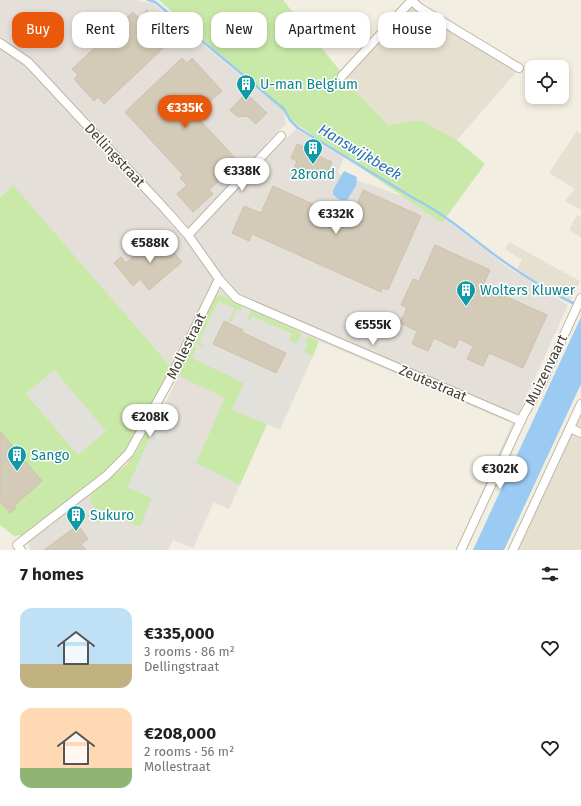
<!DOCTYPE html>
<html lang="en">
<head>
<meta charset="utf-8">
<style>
  body { margin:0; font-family:"Fira Sans",sans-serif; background:#f2f2f2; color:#202124; height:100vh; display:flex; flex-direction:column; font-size:15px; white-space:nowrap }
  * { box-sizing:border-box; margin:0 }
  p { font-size:13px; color:#757577 }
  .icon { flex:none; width:22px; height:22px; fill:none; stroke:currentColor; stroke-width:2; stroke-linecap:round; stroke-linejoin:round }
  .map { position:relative; height:550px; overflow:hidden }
  .side { display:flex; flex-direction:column; background:#fff; flex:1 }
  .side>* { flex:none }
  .banner { position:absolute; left:12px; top:12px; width:557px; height:36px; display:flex; gap:8px }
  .buttons { position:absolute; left:525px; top:60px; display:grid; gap:8px }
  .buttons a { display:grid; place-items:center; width:44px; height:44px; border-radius:8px; background:#fff; box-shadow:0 2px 6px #0003; font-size:20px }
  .price { position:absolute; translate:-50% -34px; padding:0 9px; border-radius:14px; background:#fff; color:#222; font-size:13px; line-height:26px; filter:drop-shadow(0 1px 2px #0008) }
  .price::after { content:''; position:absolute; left:50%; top:24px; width:12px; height:9px; margin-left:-6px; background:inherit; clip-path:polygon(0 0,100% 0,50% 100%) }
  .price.on { background:#ea580c; color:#fff }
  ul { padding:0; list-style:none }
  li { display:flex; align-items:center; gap:12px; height:100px; padding:0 20px }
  li span { display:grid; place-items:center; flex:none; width:112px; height:80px; border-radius:12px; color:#555 }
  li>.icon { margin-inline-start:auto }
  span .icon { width:48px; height:48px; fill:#fffc; stroke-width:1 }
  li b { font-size:17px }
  h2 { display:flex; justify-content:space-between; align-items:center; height:48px; padding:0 20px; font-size:17px }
  .pill { padding:0 14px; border-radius:12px; background:#fff; box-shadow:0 2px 6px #0003; font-size:14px; line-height:36px }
  .pill.on { background:#ea580c; color:#fff }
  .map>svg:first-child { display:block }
  .residential { fill:#e6e0d0 }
  .industrial { fill:#e4dfd8 }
  .green { fill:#c9e9a9 }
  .parking { fill:#e2e0db }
  .water { fill:#9bcbf3 }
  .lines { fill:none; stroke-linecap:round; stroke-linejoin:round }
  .stream { stroke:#9bcbf3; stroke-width:2.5 }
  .building { fill:#d4cab8; stroke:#cfc2ab }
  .minor-casing { stroke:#beb6a5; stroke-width:10 }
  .minor { stroke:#fff; stroke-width:8 }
  .labels { text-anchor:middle; stroke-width:3; stroke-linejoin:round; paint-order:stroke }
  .culture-label { font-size:14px; fill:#0d838f; stroke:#fff; text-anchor:start }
  .street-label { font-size:14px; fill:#443e33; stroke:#fff }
  .water-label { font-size:15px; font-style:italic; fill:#2972b3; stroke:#fff }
</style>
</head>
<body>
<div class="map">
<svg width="581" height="550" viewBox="0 0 581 550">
  <rect width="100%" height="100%" fill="#f2eee2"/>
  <path class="residential" d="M411,6L518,70L457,140L420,120L388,125L343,79Z
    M577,131L581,134V210L565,201L575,189L549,173Z
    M577,215L581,217V237L569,230Z
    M509,242L580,281L571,300L552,292L517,269L522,260L505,249Z
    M581,413V550H516Z"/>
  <path class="industrial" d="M0,0H135L153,4L284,111L286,124L266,143L274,150L296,129L344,158L337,173L413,200L435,211L503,264L568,305L465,531L512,423L319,341L280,429L267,424L229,509L214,502L193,548L173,540L168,550H30L28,544L33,536L91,493L90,498L95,508L140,527L152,433L182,368L181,367H171L13,186L0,196Z"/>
  <path class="green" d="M159,0H283L345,77L343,79L388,125L420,120L457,140L485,164L442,223L298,125Z
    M13,185L171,367L135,435L122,457L107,471L23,535L14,536L0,525V197Z
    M220,295L243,305L241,311L237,309L232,321L228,323L235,308L219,301L199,342L204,345L203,348L192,341L214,296Z
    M251,310L302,333L297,344L289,340L292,334L252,316L249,322L246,321Z
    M308,336L319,341L313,356L304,353L307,344L305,343Z
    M190,345L197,348L193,358L244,383L232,410L267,424L240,485L196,463L225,398L179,376L181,367Z
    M147,431L152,433L128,487L152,498L140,527L95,508C90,503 89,500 91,493L126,465L136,452Z
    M71,511H77L101,521L100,523L87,517L84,522L79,518L73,520L68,513Z"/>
  <path class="parking" d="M243,305L251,310L247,321L250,322L252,316L292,334L289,340L297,344L302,333L308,336L305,342L307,344L304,352L313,356L280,429L232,410L244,383L192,358L198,346L203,348L204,345L199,342L215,307L231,315L228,323L223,321L209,351L217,354L221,348L276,373L266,394L274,398L278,388L273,386L278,374L284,377L295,352L242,328L243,326L232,321L237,309L241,311Z
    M54,370L106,431L78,455L26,394Z
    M155,426L202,448L166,530L143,520L152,498L128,487Z
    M69,514L73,520L42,542L38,537Z
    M107,526L158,548L157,550H146L105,532Z"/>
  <path class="water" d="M344,171L357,177L356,186L347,200C341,201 337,199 333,194V190Z
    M581,317V384L504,550H473Z"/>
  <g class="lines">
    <path class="stream" d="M148,0L155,2L284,109L290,120L298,128L415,199C445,214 469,236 496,256C521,274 547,291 575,304"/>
  </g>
  <path class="building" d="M147,10L174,38L104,104L98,97L94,101L74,79L78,75L72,69L133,12L139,18Z
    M182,58L187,63L192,58L222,91L195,115L239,162L209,190L213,194L193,212L177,194L187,185L180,178L183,175L125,112Z
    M246,93L267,113L256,124L247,116L238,117L230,110Z
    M297,144L303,146L302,149L332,162L323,181L294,168L297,161L291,158Z
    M273,186L350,221L363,190L421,216L388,290L383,288L381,292L252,234L249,241L232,233L244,206L261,213Z
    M159,234L182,262L149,290L140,279L133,286L114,263L121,257L126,263Z
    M435,245L490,270L483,286L547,315L523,368L489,353L483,366L467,359L473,346L459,339L455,348L434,338L428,351L412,344L417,331L400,323L407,308L401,305L413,279L419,281Z
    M224,321L243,330L242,332L286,353L276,373L213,344Z
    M0,431L42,481L14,506L16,508L10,513L0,502Z
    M78,525L88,539L81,544L86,550H44Z"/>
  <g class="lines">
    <g class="minor-casing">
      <path id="minor" d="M412,1L420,8L519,68
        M0,43L28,62L165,209L188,235L219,279L236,298L521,421
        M342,76L412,0
        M188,235L281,136
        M570,428L581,433
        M21,550L17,545L106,476L129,453L170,379L219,279
        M461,550L524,414L542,383L581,298
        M513,550L581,404"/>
    </g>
    <use href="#minor" class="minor"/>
  </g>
  <defs>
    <g id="building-pin" transform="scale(1)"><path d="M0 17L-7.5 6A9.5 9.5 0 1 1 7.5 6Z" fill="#0f9aa8" stroke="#fff"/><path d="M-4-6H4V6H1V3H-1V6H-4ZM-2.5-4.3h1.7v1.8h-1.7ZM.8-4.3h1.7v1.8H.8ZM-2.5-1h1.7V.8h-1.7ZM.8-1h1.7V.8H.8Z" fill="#fff"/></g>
  </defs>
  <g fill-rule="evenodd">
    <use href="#building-pin" x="246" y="84"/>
    <use href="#building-pin" x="313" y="148"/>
    <use href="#building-pin" x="466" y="290"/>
    <use href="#building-pin" x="17" y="455"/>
    <use href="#building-pin" x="76" y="515"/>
  </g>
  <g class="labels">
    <g class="culture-label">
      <text x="260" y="89">U-man Belgium</text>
      <text x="313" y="179" text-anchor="middle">28rond</text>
      <text x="480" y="295">Wolters Kluwer</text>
      <text x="31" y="460">Sango</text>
      <text x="90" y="520">Sukuro</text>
    </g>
    <g class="street-label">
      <text transform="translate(115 155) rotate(47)" y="5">Dellingstraat</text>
      <text transform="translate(186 346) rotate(-64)" y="5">Mollestraat</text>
      <text transform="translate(546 370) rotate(-64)" y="5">Muizenvaart</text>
      <text transform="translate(433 383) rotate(23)" y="5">Zeutestraat</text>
    </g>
    <g class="water-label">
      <text transform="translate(360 152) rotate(31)" y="5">Hanswijkbeek</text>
    </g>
  </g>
</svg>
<div class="buttons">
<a><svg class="icon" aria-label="locate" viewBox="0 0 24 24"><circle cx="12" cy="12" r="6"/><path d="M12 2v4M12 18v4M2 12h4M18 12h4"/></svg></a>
</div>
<b class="price on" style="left:185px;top:129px">€335K</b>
<b class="price" style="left:242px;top:192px">€338K</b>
<b class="price" style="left:336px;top:235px">€332K</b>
<b class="price" style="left:150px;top:264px">€588K</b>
<b class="price" style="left:373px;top:346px">€555K</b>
<b class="price" style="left:150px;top:438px">€208K</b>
<b class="price" style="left:500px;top:490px">€302K</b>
<div class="banner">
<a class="pill on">Buy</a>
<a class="pill">Rent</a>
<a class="pill">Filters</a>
<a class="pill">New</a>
<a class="pill">Apartment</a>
<a class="pill">House</a>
</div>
</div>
<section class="side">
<h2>7 homes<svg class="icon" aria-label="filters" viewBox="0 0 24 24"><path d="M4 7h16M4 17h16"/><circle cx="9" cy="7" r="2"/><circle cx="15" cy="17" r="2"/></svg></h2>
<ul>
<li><span style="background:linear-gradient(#bfe0f5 70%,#c2b280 0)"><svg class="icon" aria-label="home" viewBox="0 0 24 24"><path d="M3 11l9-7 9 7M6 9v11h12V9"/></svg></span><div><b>€335,000</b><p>3 rooms · 86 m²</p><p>Dellingstraat</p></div><svg class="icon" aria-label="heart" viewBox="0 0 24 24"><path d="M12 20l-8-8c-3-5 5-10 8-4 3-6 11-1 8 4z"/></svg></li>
<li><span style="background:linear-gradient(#ffd9b3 75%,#8fb573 0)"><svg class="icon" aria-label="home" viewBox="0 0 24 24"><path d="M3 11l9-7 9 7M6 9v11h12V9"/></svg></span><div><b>€208,000</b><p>2 rooms · 56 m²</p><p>Mollestraat</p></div><svg class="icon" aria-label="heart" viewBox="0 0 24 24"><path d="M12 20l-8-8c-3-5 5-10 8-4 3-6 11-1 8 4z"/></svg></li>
</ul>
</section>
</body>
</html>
